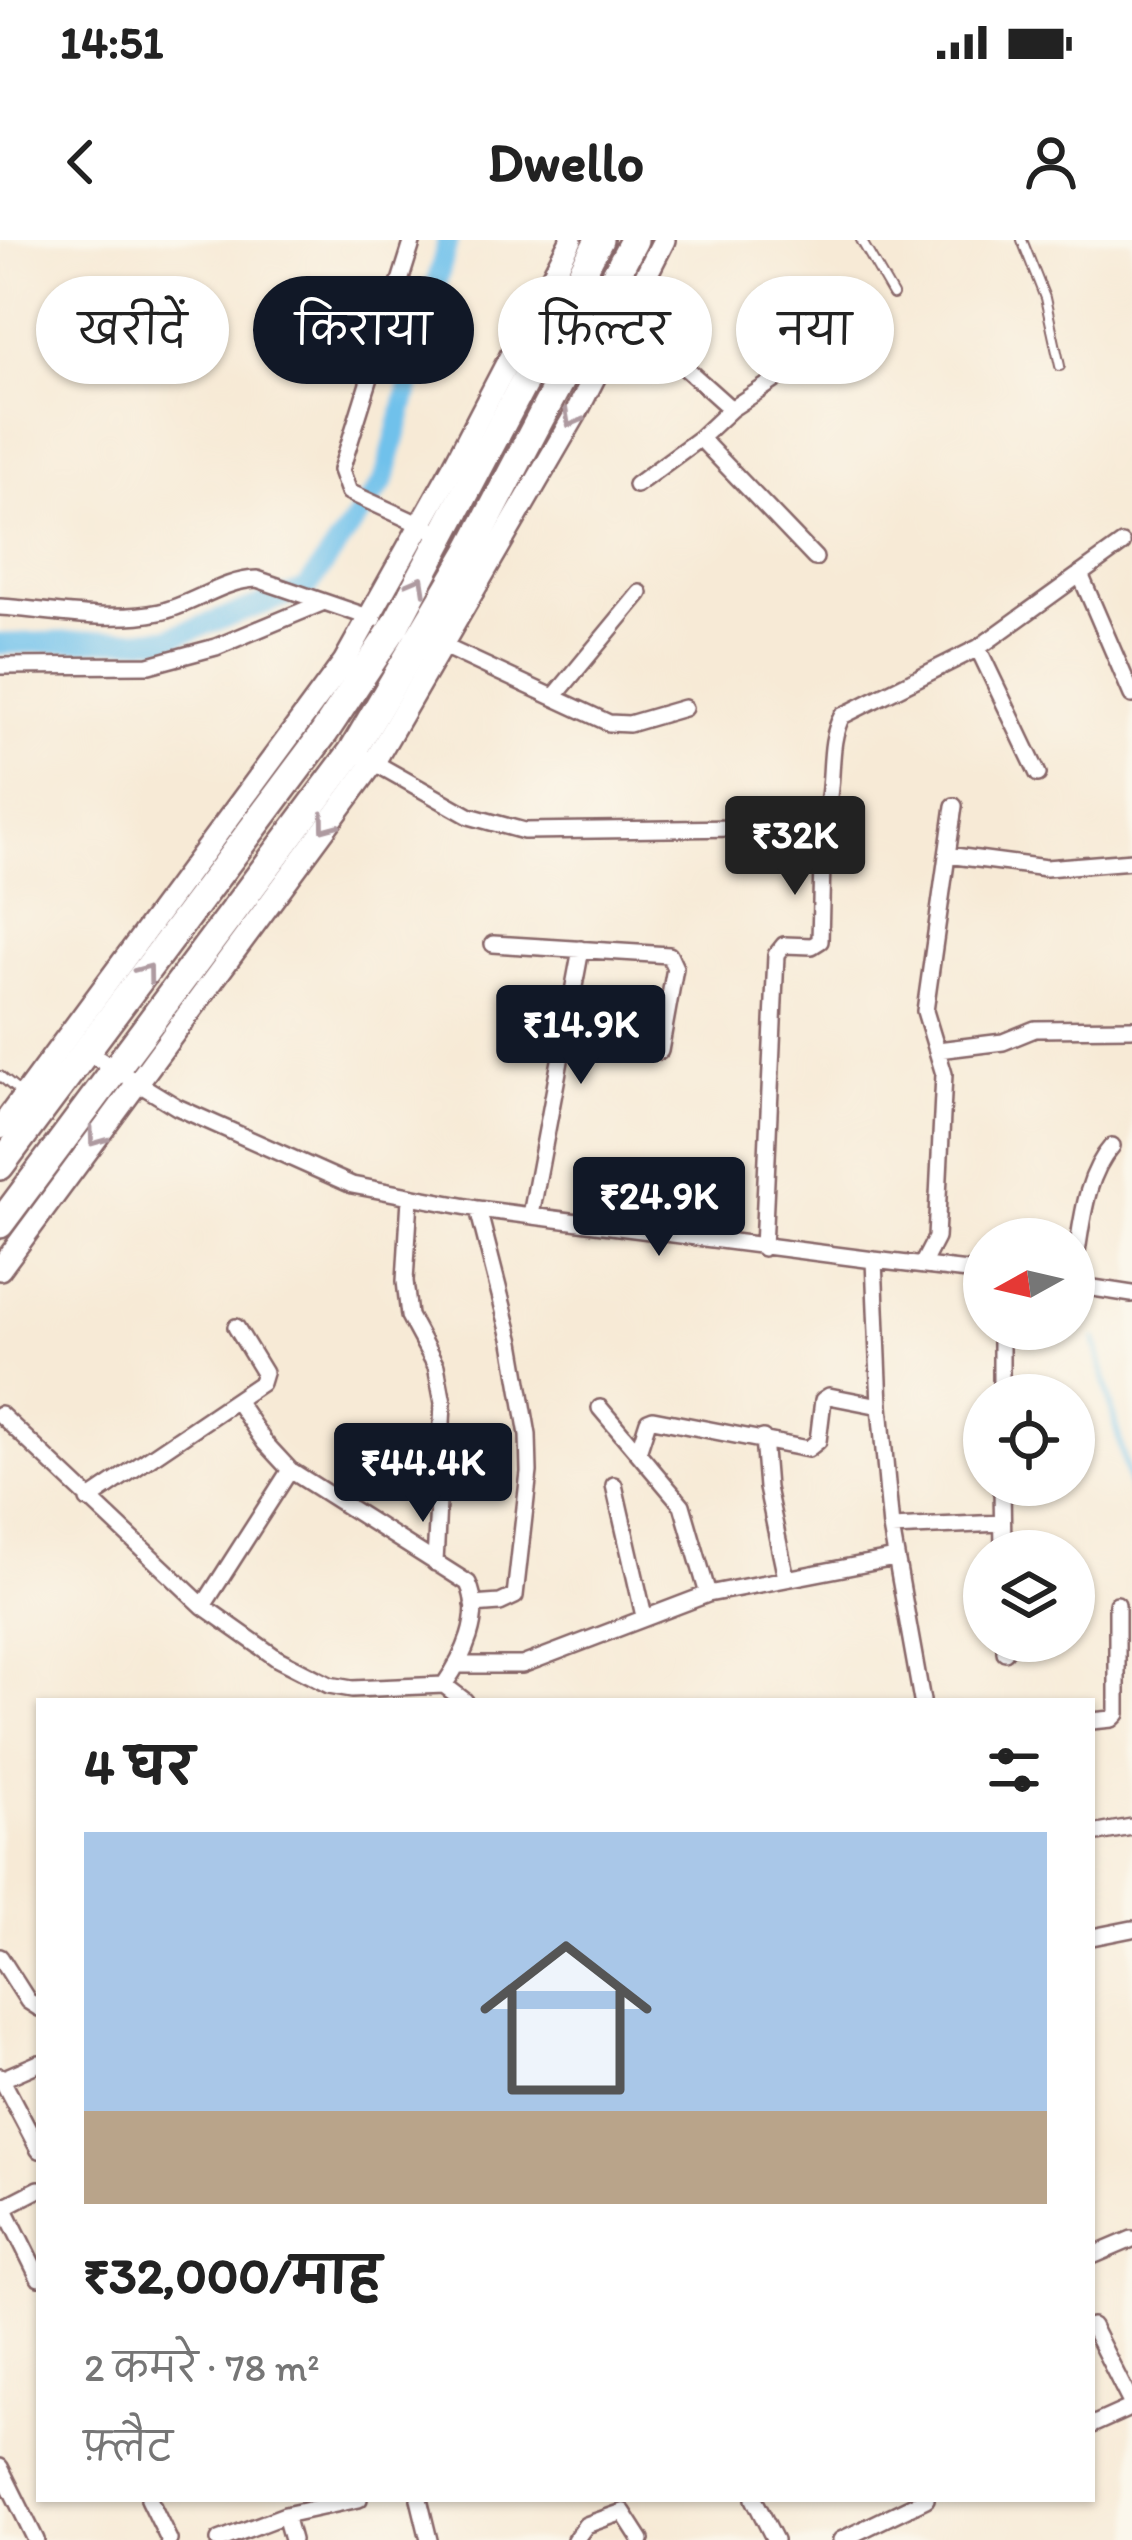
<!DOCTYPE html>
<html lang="hi">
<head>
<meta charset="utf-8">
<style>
  body { margin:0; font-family:Itim,"Playpen Sans Deva",sans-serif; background:#f2f2f2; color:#222; height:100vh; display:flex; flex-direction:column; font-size:45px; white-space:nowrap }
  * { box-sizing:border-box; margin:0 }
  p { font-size:39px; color:#767676 }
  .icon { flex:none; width:66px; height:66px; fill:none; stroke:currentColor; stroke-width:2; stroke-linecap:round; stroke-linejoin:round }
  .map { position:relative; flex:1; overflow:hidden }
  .sheet { position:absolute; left:36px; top:1458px; width:1059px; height:804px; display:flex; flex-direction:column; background:#fff; border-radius:0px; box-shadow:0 3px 9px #0004 }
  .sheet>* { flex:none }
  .guide { position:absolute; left:36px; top:36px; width:1062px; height:108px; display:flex; gap:24px }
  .needle { width:78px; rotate:262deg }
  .fabs { position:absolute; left:963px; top:978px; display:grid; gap:24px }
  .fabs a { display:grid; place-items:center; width:132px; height:132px; border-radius:50%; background:#fff; box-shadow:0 3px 9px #0004; font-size:60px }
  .price { position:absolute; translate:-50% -102px; padding:0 27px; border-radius:12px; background:#111827; color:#fff; font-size:39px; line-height:78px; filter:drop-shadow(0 3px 6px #0008) }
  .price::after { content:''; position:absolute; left:50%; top:72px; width:36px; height:27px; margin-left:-18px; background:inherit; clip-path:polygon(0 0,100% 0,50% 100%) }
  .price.active { background:#222; color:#fff }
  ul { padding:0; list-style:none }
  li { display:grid; align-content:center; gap:24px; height:636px; padding:0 48px }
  li span { display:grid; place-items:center; height:372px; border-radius:0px; color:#555 }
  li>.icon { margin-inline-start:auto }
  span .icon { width:216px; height:216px; fill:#fffc; stroke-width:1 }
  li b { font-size:51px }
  h2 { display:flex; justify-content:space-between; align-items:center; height:144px; padding:0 48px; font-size:51px }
  .pill { padding:0 42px; border-radius:54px; background:#fff; box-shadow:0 3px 9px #0004; font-size:42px; line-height:108px }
  .pill.active { background:#111827; color:#fff }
  .status { display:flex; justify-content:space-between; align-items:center; height:84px; padding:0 60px; background:#fff; direction:ltr }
  .status svg { height:33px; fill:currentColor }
  header { display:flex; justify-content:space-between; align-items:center; height:156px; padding:0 48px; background:#fff; font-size:54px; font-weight:800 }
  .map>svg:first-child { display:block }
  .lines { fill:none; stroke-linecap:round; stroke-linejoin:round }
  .stream { stroke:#6fc1eb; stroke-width:6 }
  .canal { stroke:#6fc1eb; stroke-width:21 }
  .lane-casing { stroke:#876667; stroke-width:12 }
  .street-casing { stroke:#876667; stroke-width:20 }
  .secondary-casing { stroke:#876667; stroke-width:26 }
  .highway-casing { stroke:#876667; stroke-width:32 }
  .lane { stroke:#fff; stroke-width:8 }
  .street { stroke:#fff; stroke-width:15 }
  .secondary { stroke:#fff; stroke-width:21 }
  .highway { stroke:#fff; stroke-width:27 }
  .oneway { stroke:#ae9aa0 }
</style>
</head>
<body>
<div class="status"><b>14:51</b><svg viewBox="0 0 49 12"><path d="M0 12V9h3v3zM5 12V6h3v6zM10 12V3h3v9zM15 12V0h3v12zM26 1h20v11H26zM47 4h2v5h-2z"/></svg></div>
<header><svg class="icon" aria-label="back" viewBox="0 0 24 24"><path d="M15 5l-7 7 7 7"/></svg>Dwello<svg class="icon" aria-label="person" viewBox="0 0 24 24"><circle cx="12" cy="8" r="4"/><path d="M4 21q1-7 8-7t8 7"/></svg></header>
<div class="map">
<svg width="1132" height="2300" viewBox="0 0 1132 2300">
  <rect width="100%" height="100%" fill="#fbf7ec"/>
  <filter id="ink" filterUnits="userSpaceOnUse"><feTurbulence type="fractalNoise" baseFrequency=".00833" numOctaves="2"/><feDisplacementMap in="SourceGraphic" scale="24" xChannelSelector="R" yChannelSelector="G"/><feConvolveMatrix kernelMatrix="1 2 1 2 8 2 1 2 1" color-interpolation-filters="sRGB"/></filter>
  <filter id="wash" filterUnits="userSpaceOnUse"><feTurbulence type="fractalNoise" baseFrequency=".004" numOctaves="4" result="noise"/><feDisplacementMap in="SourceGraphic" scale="48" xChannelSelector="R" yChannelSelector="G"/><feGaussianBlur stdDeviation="2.7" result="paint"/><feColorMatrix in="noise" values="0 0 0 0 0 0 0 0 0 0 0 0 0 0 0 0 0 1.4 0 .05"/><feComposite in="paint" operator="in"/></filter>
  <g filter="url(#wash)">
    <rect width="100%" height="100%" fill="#f7ead6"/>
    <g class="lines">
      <path class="stream" d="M1095,1099L1132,1253"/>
      <path class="canal" d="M0,404L168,398L306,349L384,241L448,0"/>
    </g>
  </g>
  <g filter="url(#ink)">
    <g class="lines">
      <g class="lane-casing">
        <path id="lane" d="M861,0L893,55
          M1022,0L1045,58L1060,126
          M0,836L23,855"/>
      </g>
      <g class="street-casing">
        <path id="street" d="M413,0L341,230L349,252L445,296
          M626,75L731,169L831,103
          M700,198L815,318
          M636,245L700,198L731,169
          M1080,334L1132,455
          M0,367C51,370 109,383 160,372C194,364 223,340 257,339L374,379
          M443,406L609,483L629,484L684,468
          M978,408L1038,534
          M0,426L149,425L216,407L324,362
          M554,457L640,353
          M366,518L469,576L524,591L818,587C839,557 824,509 842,476L978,408L1122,304
          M947,615L1046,628L1132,621
          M493,704L669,715L675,728L660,811
          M938,810L1003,802L1035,789L1132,788
          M87,812L177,867L352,945L478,969L874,1020L880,1166L891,1288L922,1461
          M410,958L405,1041L409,1076L436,1126L443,1163L435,1323
          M531,975L581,709
          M763,1008L776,715L784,705L812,706L820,701L823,583
          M874,1020L984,1033
          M922,1025L936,998L944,834L925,771L954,566
          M1074,1030C1082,988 1083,939 1112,906
          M1074,1045L1132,1054
          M1001,1089V1155
          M236,1160L265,1203L290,1230L468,1343C484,1377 463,1418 444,1445
          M600,1168L682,1265L708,1354
          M0,1174L203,1366L278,1419L329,1445L352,1449L444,1445L465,1461
          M763,1198L767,1248L786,1338
          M638,1212L648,1181L653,1179L808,1209L818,1201L823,1160L829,1156L880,1166
          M614,1245L644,1376
          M1002,1245L1003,1311
          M88,1260L261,1143L264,1133L236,1087
          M891,1288L1002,1283
          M473,1365L500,1363L515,1356L529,1232L528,1195L512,1102L478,969
          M203,1366L290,1230
          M1005,1401V1412
          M458,1425H522L708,1354L895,1318
          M1092,1481L1112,1479L1117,1474V1364
          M1092,1594L1132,1587
          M1092,1697L1132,1689
          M0,1717L28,1761L39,1768
          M0,1836L39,1910
          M2,1839L39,1823
          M4,1967L39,1949
          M0,1968L4,1967L39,2038
          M1092,2016L1132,1999
          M1092,2086L1132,2165
          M1092,2185L1132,2167
          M0,2227L36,2300
          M149,2259L169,2300
          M419,2259L429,2300
          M754,2259L775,2300
          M219,2300L285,2275
          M292,2300L285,2275L359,2259
          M575,2300L586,2285L623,2272L641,2300
          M841,2300L926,2259"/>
      </g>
      <g class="secondary-casing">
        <path id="secondary" d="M0,888L344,422L454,225L571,0
          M0,1029L374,522L575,175L664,0"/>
      </g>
      <g class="highway-casing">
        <path id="highway" d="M0,926L324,493L395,386L599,0
          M0,984L352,512L471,310L634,0"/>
      </g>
      <use href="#lane" class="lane"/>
      <use href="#street" class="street"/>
      <use href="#secondary" class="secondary"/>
      <use href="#highway" class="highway"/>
    </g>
    <defs><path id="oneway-chevron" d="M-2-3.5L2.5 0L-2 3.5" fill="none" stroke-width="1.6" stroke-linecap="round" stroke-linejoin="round" transform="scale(3)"/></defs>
    <g class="oneway">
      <use href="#oneway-chevron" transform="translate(572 179) rotate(119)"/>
      <use href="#oneway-chevron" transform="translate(418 344) rotate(-61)"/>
      <use href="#oneway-chevron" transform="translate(327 584) rotate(127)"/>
      <use href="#oneway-chevron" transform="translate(146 732) rotate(-53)"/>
      <use href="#oneway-chevron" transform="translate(96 898) rotate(126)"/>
    </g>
  </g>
</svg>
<div class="fabs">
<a><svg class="needle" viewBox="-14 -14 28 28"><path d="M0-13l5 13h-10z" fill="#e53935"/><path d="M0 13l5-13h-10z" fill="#767676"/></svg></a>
<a><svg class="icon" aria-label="locate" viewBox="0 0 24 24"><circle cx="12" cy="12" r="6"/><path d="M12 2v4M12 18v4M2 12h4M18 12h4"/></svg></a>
<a><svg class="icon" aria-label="layers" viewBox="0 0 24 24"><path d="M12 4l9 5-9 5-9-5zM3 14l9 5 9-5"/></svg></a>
</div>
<b class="price active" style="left:795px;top:658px">₹32K</b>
<b class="price" style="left:581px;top:847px">₹14.9K</b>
<b class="price" style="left:659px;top:1019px">₹24.9K</b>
<b class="price" style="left:423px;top:1285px">₹44.4K</b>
<div class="guide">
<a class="pill">खरीदें</a>
<a class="pill active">किराया</a>
<a class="pill">फ़िल्टर</a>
<a class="pill">नया</a>
</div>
<section class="sheet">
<h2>4 घर<svg class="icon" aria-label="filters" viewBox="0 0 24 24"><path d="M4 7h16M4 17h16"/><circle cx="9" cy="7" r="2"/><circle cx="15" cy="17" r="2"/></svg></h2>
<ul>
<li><span style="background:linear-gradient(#a9c7e8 75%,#b9a48a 0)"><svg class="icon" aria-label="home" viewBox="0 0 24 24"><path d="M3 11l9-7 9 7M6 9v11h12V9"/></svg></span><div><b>₹32,000/माह</b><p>2 कमरे · 78 m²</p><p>फ़्लैट</p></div></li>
</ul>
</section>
</div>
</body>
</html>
